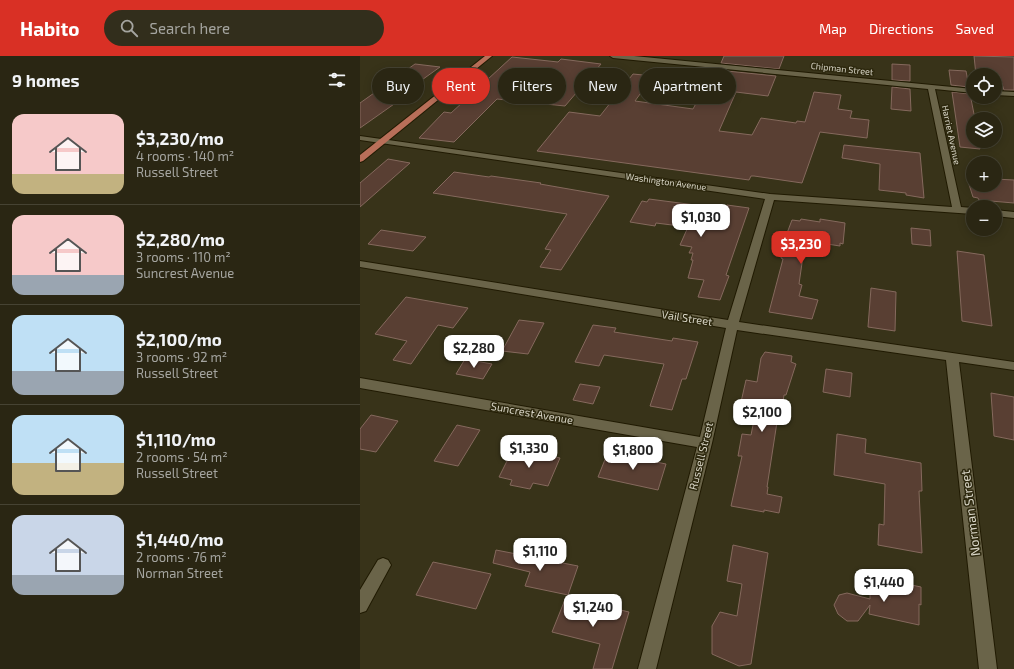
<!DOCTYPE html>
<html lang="en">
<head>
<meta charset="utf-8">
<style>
  body { margin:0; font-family:"Exo 2",sans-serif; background:#322e1c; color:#f1f3f6; height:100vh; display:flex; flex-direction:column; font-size:15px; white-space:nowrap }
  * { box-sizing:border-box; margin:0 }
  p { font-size:13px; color:#a5a5a0 }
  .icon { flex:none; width:22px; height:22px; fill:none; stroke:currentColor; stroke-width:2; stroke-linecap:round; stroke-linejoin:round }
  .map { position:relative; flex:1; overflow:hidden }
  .details { display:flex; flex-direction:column; background:#2a2613; width:360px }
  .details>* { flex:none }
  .top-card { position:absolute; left:12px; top:12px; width:380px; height:36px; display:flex; gap:8px }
  .fabs { position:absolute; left:606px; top:12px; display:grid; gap:8px }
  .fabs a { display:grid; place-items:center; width:36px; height:36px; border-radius:50%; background:#2a2613; box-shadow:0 2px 10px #0003,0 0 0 1px #464333; font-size:20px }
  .price { position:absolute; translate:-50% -34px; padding:0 9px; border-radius:8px; background:#fff; color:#222; font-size:13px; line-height:26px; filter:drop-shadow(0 1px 2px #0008) }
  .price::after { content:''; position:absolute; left:50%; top:24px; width:12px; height:9px; margin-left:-6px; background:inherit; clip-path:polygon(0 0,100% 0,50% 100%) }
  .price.on { background:#d93025; color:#fff }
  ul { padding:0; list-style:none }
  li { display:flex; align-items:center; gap:12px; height:100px; padding:0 12px }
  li+li { border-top:1px solid #464333 }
  li span { display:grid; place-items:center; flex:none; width:112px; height:80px; border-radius:12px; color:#555 }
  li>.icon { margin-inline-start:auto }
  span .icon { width:48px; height:48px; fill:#fffc; stroke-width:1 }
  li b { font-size:17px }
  h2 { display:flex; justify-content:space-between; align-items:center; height:48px; padding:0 12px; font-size:17px }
  .tag { padding:0 14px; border-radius:18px; background:#2a2613; box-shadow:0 2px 10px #0003,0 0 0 1px #464333; font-size:14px; line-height:36px }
  .tag.on { background:#d93025; color:#fff }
  header { display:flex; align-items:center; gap:24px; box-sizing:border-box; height:56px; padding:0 20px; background:#d93025; color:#fff }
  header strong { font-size:19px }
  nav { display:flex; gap:22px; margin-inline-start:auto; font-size:14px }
  .search { width:280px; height:36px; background:#322e1c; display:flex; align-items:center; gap:10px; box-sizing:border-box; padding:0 14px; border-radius:22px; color:#a5a5a0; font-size:15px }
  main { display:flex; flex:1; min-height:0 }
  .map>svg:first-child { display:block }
  .building { fill:#593f33; stroke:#85695d }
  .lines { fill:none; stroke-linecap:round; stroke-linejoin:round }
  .minor-casing { stroke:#201a02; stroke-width:2 }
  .major-casing { stroke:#201a02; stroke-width:2 }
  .minor { fill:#6a6449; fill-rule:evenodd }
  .major { fill:#b96f59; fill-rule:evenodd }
  .labels { text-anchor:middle; stroke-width:3; stroke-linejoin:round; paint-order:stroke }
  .far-street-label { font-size:9px; fill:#d8d5c6; stroke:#2e290f }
  .street-label { font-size:11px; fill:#d8d5c6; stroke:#2e290f }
  .near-street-label { font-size:13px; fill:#d8d5c6; stroke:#2e290f }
</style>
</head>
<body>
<header>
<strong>Habito</strong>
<div class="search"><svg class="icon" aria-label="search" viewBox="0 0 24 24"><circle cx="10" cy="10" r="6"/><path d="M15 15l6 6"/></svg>Search here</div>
<nav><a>Map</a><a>Directions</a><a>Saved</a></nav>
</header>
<main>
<section class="details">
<h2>9 homes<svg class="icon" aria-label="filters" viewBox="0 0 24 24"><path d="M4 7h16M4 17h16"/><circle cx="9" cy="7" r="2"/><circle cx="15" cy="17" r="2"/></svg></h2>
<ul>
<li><span style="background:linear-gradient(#f6c9c9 75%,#c2b280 0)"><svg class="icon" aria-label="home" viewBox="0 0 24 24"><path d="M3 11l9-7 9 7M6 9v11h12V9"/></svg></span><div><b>$3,230/mo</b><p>4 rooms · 140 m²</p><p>Russell Street</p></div></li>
<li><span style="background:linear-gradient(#f6c9c9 75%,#9aa5b1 0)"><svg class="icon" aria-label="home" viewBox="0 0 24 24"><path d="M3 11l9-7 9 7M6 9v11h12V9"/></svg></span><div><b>$2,280/mo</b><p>3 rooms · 110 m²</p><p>Suncrest Avenue</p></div></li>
<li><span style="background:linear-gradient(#bfe0f5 70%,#9aa5b1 0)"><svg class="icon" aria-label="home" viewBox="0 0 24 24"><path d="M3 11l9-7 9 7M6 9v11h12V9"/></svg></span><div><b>$2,100/mo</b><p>3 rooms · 92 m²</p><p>Russell Street</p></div></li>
<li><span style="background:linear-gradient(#bfe0f5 60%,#c2b280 0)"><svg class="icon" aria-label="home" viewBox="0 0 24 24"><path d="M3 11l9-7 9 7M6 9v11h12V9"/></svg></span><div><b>$1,110/mo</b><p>2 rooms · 54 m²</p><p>Russell Street</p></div></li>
<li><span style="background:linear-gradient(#c9d6e8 75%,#9aa5b1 0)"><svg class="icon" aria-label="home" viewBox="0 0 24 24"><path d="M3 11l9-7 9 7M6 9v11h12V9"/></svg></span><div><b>$1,440/mo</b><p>2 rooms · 76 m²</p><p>Norman Street</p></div></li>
</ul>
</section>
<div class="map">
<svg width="654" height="613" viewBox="0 0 654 613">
  <rect width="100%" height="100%" fill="#383319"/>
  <path class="building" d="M364,0H424L419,13L361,7Z
    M614,0L654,1V34H644L639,19H616Z
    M152,1L198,6L201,3L241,8L205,50L137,43L94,86L59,82L84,56L91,57Z
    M55,8L80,11L59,26L64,27L0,72V47Z
    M532,8L550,9V25L532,24Z
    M357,14L416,20L408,40L376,36L359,75L392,79L401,62L436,67L437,65L445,66L454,36L481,39L478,53L492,55L490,62L509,64L507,82L460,76L442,127L394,120H391L389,124L177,95L209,56L240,60L273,18L293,20L275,45L333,53L350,22L353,23Z
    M589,14L606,15L609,31L591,29Z
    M532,31L550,33L551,55L531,53Z
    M592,36L610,38L615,63H613V85H619L620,93L600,91Z
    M484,89L560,97L564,142L546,139V137L519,134L520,108L482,102Z
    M28,103L50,107L0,151V127Z
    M94,116L129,121L131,120L181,127L180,128L249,140L201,214L180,211L191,194L185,193L207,158L73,137Z
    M607,122H613V129H635V123L654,124V147L619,144L618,142L613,141Z
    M289,143L366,153L367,149L389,152L366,219L369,220L360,244L338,241L344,224L328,222L333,204H331L333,197H329L332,191L320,189L328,171L296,167L295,170L270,166L282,145L287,146Z
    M441,163L460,166V163L485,167L483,188L480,187V190L448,185L443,200L439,228L442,229L439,240L458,244L452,263L409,256L423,203L421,202L424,185L432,164L440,165Z
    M551,172L570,174L571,190L552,188Z
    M21,174L66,181L53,195L8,188Z
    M597,195L624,199L632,270L602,265Z
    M511,232L536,236L535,275L508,271Z
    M46,241L108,252L93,272L78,269L51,308L33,304L47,285L15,278Z
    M159,264L184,267L168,298L142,295Z
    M233,269L256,272L254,276L312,285L313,282L338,286L326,323H322L312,354L290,350L304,308L244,299L239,310L215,306Z
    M405,296L432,300L431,306L436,308L426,339H424L422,353H419L407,431H408L407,438L422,441L419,457L404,454V456L371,450L382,400H378L382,378L391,379L397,349L381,346L386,324L397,326L401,302Z
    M105,303L132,308L123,323L96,318Z
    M466,313L492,317L490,341L463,336Z
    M220,328L240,331L233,348L213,344Z
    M631,337L654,341V384L634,380Z
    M11,359L38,365L16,396L0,393V373Z
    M97,369L120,374L98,410L74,405Z
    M477,378L506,383L505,397L561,407L562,435H559L562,497L518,489L519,468L524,469L525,428L474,419Z
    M152,395L172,399L173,396L200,402L188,430L173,427L170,433L150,429L152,424L139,421Z
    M248,396L306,408L298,434L238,421Z
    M373,489L408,497L391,608L379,610L352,598V570L360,556L377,560L382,528L367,525Z
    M136,494L218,510L208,539L165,530L170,516L133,507Z
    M73,506L131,518L116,553L56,539Z
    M523,523L561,531V549L559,548V569L509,558L510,549L498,565H487L478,558L474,549L479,539L487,537L510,543V535L523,538Z
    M206,541L269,556L252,613H233L240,588L192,576Z"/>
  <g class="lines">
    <g class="minor-casing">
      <path id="minor" d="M250,0H274L613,33V37L575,33L601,151L613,152V158L414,144L379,266L654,306V314L599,306L637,613H619L586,304L377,274L352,387L296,613H278L337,391L0,332V322L340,381L366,272L0,211V205L368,264L405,143L0,84V80L410,138L592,151L568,33L253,2Z
        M635,35L654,36V40L635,39Z
        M635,154L654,156V162L635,160Z
        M23,502L28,504L31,509L6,555L0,557V534L18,504Z"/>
    </g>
    <g class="major-casing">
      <path id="major" d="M125,0H132L3,105L0,106V99Z"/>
    </g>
    <use href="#minor" class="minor"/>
    <use href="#major" class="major"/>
  </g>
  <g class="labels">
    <g class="far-street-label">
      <text transform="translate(482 13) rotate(6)" y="3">Chipman Street</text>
      <text transform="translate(591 79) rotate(78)" y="3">Harriet Avenue</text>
      <text transform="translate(306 126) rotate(8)" y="3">Washington Avenue</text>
    </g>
    <g class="street-label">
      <text transform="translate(327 262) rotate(9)" y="4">Vail Street</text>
      <text transform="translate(172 357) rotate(10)" y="4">Suncrest Avenue</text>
      <text transform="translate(341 400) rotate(-76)" y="4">Russell Street</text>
    </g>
    <g class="near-street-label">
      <text transform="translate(610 457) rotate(-97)" y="5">Norman Street</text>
    </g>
  </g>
</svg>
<div class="fabs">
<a><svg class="icon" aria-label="locate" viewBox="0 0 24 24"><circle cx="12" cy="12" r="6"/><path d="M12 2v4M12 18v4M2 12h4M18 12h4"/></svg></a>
<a><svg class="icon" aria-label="layers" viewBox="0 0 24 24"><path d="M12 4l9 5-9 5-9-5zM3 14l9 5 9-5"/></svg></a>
<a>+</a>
<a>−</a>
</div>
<b class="price" style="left:341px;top:182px">$1,030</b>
<b class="price on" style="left:441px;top:209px">$3,230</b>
<b class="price" style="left:114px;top:313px">$2,280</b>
<b class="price" style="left:402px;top:377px">$2,100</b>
<b class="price" style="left:169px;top:413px">$1,330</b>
<b class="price" style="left:273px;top:415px">$1,800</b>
<b class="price" style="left:180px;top:516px">$1,110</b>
<b class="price" style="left:524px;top:547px">$1,440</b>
<b class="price" style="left:233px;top:572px">$1,240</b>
<div class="top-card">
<a class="tag">Buy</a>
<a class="tag on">Rent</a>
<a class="tag">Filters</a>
<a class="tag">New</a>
<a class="tag">Apartment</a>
</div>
</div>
</main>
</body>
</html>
